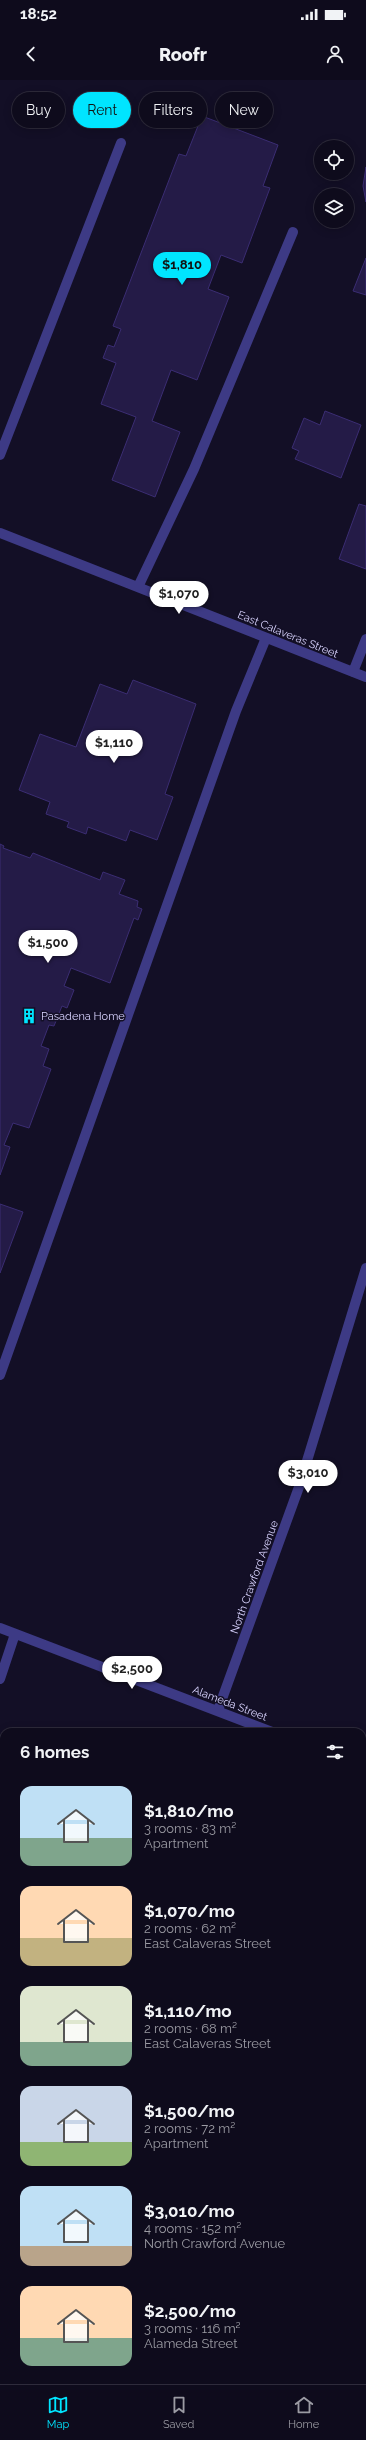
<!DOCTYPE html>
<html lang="en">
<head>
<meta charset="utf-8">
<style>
  body { margin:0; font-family:Raleway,sans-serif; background:#171425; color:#f1f3f6; height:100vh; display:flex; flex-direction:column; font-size:15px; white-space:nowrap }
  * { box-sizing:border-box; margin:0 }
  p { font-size:13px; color:#9b9ba3 }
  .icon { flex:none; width:22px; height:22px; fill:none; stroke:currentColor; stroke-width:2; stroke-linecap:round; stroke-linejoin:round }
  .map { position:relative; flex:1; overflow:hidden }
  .drawer { position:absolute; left:0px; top:1648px; width:366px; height:656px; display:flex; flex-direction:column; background:#0e0b1c; border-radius:12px 12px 0 0; box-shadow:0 2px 10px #0003,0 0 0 1px #2e2b3b }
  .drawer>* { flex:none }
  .banner { position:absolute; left:12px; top:12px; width:342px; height:36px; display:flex; gap:8px }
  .controls { position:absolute; left:314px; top:60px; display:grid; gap:8px }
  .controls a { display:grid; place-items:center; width:40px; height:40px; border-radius:50%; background:#0e0b1c; box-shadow:0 2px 10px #0003,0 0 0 1px #2e2b3b; font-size:20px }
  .price { position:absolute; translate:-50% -34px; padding:0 9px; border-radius:14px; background:#fff; color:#222; font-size:13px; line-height:26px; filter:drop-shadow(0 1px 2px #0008) }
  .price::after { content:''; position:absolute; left:50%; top:24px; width:12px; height:9px; margin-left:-6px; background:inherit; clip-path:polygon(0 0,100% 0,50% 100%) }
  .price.current { background:#00e5ff; color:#111 }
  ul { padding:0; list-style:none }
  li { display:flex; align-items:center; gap:12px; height:100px; padding:0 20px }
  li span { display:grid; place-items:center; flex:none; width:112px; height:80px; border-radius:12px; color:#555 }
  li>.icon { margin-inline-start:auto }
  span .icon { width:48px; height:48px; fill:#fffc; stroke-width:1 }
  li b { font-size:17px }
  h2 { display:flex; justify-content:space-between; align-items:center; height:48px; padding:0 20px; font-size:17px }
  .pill { padding:0 14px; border-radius:18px; background:#0e0b1c; box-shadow:0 2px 10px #0003,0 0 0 1px #2e2b3b; font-size:14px; line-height:36px }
  .pill.current { background:#00e5ff; color:#111 }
  .status { display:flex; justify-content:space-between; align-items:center; height:28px; padding:0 20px; background:#0e0b1c; direction:ltr }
  .status svg { height:11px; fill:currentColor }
  header { display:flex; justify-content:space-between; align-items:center; height:52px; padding:0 20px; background:#0e0b1c; font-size:18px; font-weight:800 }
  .dock { display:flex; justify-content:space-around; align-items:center; height:56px; border-top:1px solid #2e2b3b; background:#0e0b1c; font-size:11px; color:#9b9ba3 }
  .dock a { display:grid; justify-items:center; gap:2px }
  .dock .current { color:#00e5ff }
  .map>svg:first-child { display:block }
  .building { fill:#241b47; stroke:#3b2d73 }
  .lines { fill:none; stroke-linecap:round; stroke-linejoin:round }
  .minor { stroke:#3d3a85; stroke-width:10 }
  .labels { text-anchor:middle; stroke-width:3; stroke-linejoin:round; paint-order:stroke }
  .street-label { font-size:11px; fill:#d9d4ff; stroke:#130f26 }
  .poi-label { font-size:11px; fill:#d9d4ff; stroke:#130f26; text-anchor:start }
</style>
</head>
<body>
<div class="status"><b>18:52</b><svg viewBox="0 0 49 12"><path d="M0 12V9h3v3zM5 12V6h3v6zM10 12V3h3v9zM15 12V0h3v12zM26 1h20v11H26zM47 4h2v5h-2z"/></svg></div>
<header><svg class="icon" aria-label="back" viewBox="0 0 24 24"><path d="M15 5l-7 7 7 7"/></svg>Roofr<svg class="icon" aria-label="person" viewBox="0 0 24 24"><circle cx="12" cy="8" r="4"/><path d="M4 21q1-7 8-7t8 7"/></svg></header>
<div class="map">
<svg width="366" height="2304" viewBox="0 0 366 2304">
  <rect width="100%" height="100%" fill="#130f26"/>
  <path class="building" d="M202,36L278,65L263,106L270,108L242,183L221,175L208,209L229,217L197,300L171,290L152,341L180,352L155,417L112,400L136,337L101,324L116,283L103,278L108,265L114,267L121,249L113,246L179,74L186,76Z
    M366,87V122L363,106Z
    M366,178V215L353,211Z
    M325,331L361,345L341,398L295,379L299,371L292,368L304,338L320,345Z
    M359,424L366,426V489L339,479Z
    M133,600L196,624L165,714L173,717L157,760L130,750L126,761L88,747L86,754L67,747L69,742L46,734L50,722L19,710L40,654L76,667L100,604L127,614Z
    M0,764L4,766L3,768L30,778L33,773L100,800L103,792L125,800L119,814L138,821L137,827L142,829L138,840L134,838L110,903L71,888L64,906L74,910L67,928L62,926L54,946L49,945L41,966L49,969L43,986L51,989L29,1048L13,1043L4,1065L10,1067L0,1095Z
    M0,1124L23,1132L0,1193Z
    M0,1912L4,1914V1938L0,1949Z
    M0,1961L4,1962V2021L0,2019Z
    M362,2132L366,2133V2192L362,2191Z
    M0,2207L4,2208V2226L0,2236Z
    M76,2300L75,2304H26L17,2301Z
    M97,2300H157L155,2304H95Z
    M189,2300H227L226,2304H187Z"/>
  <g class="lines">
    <path class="minor" d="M0,375L121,63
      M0,453L366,597
      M138,507L194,389L293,152
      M353,592L366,559
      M0,1295L236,631L266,558
      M0,1548L272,1652
      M0,1599L15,1554
      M218,1630L299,1407L366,1188
      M362,1688L366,1690
      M0,2121L4,2122
      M362,2272L366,2273"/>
  </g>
  <defs>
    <g id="building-bare" transform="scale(1.2)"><path d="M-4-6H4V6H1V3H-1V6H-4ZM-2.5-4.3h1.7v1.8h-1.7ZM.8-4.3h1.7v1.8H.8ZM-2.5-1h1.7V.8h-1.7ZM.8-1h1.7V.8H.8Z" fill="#00e5ff" stroke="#130f26" stroke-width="2.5" paint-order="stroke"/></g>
  </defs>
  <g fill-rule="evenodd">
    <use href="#building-bare" x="29" y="936"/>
  </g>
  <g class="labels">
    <g class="street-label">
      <text transform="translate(288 554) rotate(22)" y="4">East Calaveras Street</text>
      <text transform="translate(254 1497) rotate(-70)" y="4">North Crawford Avenue</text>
      <text transform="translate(230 1623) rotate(21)" y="4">Alameda Street</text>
    </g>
    <g class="poi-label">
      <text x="41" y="940">Pasadena Home</text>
    </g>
  </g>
</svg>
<div class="controls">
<a><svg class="icon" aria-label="locate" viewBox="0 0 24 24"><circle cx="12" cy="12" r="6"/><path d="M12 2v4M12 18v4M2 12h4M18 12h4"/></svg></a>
<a><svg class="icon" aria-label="layers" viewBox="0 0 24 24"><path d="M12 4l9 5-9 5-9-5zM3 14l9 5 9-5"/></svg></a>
</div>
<b class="price current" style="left:182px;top:206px">$1,810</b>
<b class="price" style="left:179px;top:535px">$1,070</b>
<b class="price" style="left:114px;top:684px">$1,110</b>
<b class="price" style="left:48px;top:884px">$1,500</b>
<b class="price" style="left:308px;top:1414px">$3,010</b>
<b class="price" style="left:132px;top:1610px">$2,500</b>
<div class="banner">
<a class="pill">Buy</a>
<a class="pill current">Rent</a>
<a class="pill">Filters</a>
<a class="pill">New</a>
</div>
<section class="drawer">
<h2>6 homes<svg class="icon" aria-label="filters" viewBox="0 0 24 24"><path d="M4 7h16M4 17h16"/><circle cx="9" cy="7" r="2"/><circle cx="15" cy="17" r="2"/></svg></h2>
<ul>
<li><span style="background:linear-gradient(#bfe0f5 65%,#7fa58c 0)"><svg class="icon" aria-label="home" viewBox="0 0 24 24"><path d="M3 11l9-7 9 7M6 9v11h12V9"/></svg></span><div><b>$1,810/mo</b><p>3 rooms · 83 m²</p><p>Apartment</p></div></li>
<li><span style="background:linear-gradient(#ffd9b3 65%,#c2b280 0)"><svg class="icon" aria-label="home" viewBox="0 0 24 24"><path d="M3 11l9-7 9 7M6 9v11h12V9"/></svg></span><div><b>$1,070/mo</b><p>2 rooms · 62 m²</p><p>East Calaveras Street</p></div></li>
<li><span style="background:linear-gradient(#dfe7d0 70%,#7fa58c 0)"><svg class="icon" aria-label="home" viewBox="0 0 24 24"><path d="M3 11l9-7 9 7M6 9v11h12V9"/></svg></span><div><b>$1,110/mo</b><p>2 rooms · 68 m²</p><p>East Calaveras Street</p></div></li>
<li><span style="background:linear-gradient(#c9d6e8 70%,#8fb573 0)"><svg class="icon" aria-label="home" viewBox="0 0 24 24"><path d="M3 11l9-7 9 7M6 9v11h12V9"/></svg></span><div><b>$1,500/mo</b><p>2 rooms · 72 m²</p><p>Apartment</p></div></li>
<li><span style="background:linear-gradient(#bfe0f5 75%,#b9a48a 0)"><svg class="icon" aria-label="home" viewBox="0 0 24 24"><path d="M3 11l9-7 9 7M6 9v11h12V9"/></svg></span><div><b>$3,010/mo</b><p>4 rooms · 152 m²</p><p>North Crawford Avenue</p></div></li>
<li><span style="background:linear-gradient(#ffd9b3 65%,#7fa58c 0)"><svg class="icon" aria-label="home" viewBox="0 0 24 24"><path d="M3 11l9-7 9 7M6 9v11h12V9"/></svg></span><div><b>$2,500/mo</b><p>3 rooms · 116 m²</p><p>Alameda Street</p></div></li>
</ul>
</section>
</div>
<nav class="dock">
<a class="current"><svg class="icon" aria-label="map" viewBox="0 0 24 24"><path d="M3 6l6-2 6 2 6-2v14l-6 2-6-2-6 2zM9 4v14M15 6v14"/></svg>Map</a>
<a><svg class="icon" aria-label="saved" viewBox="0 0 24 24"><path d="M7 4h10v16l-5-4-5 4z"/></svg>Saved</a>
<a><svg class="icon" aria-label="home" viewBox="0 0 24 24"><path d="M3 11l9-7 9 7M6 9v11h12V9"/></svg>Home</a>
</nav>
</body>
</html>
